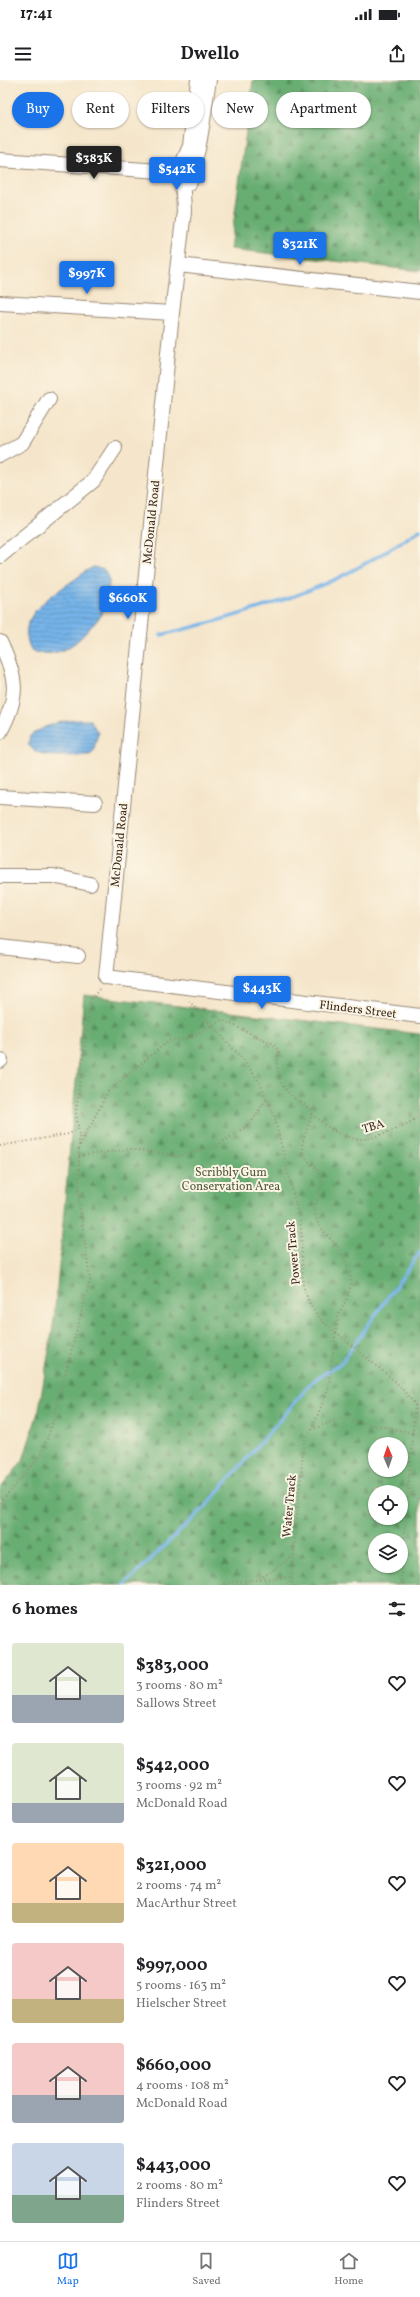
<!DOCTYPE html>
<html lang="en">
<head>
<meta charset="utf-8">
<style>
  body { margin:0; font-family:Vollkorn,serif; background:#f2f2f2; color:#202124; height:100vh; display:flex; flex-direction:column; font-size:15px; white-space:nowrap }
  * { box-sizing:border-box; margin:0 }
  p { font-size:13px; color:#757577 }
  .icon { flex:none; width:22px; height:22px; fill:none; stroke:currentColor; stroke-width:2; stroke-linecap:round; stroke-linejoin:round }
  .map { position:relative; height:1505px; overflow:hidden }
  .details { display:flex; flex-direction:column; background:#fff; flex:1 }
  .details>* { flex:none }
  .banner { position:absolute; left:12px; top:12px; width:396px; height:36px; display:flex; gap:8px }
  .needle { width:26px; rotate:358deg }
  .fabs { position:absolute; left:368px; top:1357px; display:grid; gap:8px }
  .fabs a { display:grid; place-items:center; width:40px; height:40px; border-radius:50%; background:#fff; box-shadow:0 1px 3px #0004; font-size:20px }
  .price { position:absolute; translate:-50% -34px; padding:0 9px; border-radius:4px; background:#1a73e8; color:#fff; font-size:13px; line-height:26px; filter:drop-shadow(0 1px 2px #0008) }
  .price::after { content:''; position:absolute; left:50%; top:24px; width:12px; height:9px; margin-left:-6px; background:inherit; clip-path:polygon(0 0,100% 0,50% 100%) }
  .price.current { background:#222; color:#fff }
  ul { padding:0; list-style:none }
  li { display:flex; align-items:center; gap:12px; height:100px; padding:0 12px }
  li span { display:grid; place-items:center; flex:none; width:112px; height:80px; border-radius:4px; color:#555 }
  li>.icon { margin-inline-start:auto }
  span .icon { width:48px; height:48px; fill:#fffc; stroke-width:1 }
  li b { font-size:17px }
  h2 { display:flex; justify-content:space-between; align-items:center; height:48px; padding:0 12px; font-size:17px }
  .tag { padding:0 14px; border-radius:18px; background:#fff; box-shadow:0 1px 3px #0004; font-size:14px; line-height:36px }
  .tag.current { background:#1a73e8; color:#fff }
  .status { display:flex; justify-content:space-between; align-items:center; height:28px; padding:0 20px; background:#fff; direction:ltr }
  .status svg { height:11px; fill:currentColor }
  header { display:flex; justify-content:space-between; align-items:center; height:52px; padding:0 12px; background:#fff; font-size:18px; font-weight:700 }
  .menu { display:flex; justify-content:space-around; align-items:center; height:56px; border-top:1px solid #e0e0e0; background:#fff; font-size:11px; color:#757577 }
  .menu a { display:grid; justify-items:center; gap:2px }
  .menu .current { color:#1a73e8 }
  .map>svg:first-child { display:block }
  .forest { fill:url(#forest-firs); stroke:#526c48; fill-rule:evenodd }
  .water { fill:url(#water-rules); stroke:#586f84 }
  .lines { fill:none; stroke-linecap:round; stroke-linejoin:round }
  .stream { stroke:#76b4e9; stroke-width:3.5 }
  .minor-casing { stroke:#988874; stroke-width:16 }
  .path { stroke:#988874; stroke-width:2; stroke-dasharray:1 3; stroke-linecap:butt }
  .minor { stroke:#fff; stroke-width:14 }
  .labels { text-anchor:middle; stroke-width:4; stroke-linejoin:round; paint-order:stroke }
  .street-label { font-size:12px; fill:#3b2a1e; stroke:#fcf5e5 }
  .park-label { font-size:12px; fill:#505a3d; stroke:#fcf5e5 }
</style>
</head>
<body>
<div class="status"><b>17:41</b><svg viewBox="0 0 49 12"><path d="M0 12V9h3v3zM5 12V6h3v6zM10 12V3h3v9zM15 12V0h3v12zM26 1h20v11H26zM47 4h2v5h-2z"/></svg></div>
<header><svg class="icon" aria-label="menu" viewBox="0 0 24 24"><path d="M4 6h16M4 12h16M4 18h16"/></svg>Dwello<svg class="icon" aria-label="share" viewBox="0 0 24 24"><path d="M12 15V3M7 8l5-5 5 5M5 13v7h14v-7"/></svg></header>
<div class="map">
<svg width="420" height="1505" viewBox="0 0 420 1505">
  <defs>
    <pattern id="forest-firs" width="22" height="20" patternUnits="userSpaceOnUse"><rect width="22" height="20" fill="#68ad72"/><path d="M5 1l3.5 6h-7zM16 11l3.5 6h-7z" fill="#578d5d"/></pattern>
    <pattern id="water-rules" width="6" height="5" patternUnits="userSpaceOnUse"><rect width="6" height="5" fill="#76b4e9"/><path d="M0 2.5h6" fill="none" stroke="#6293bc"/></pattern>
  </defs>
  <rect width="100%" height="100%" fill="#fcf5e5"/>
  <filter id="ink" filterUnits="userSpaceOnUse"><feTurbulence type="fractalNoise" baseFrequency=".025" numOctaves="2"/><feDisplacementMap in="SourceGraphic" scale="8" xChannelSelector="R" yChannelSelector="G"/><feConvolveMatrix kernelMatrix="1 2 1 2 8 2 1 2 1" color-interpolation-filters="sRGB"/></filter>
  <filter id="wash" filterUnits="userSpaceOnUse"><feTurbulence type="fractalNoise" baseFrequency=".012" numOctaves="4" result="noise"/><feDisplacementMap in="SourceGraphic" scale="16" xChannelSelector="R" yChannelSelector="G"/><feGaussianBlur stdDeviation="0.9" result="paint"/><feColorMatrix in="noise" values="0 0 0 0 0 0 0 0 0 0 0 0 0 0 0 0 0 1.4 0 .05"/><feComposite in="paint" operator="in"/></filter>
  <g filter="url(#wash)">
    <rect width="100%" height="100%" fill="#f5e6cb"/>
    <path class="forest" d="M253,0H420V191L230,169Z
      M84,915L420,954V1505H0V1409L23,1380L39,1329L54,1240ZM375,1364H401V1390H375ZM375,1412H401V1438H375ZM375,1460H401V1486H375Z"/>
    <path class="water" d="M94,487L104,490L109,497C109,506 109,515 106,524C102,535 96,542 88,550C72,568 57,578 32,571C13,539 48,518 71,502C79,497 85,490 94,487Z
      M74,640H90L98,653L93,672L90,675C71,675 39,681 28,664L30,656C44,646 57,642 74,640Z"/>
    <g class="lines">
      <path class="stream" d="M161,555C217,542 274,526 327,503C359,489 390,469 420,450
        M124,1505L207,1425L313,1301L341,1283L420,1172"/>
    </g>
  </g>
  <g filter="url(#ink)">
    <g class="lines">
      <g class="minor-casing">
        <path id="minor" d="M198,0L190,66L178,93L183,112L184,131L172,233L106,897L420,936
          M0,80L189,93
          M190,102C189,90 196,80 198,69C203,46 205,23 209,0
          M178,185L420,212
          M0,223L172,233
          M0,375L22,363L49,319
          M0,476L93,401L115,368
          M0,562C17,598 20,616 0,652
          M0,717L95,723
          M0,796H53L90,804
          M0,867L78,876
          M0,981L1,980"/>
      </g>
      <path class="path" d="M189,921L243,979L260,1003L274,1035L301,1147L303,1205L310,1225L320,1239L396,1302L415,1324L400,1505
        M312,1034C342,1059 355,1067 393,1050C403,1046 412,1042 420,1035
        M80,1065L109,1010L170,960L186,959L222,940L274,964L279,971C275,991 277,1003 293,1017C301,1023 307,1025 312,1034L302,1065L303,1076L317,1089L323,1099L314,1131L318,1144L339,1169L348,1187L352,1202L347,1218L338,1236L328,1310L311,1351L304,1361L291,1505
        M0,1066L69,1054L79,1048
        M79,1076L130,1069L178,1076L215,1067L251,1043L267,1018
        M311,1350L340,1338L414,1353
        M407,1406L420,1421
        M0,1423L41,1375L51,1348L90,1200L79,1121V1048L77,1043L76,1032L90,921L100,908
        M260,1499L293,1476
        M225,1505L231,1502L292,1497"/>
      <use href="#minor" class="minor"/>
    </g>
  </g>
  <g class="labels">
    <g class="street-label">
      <text transform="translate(151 442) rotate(-84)" y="4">McDonald Road</text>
      <text transform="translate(119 765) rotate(-84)" y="4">McDonald Road</text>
      <text transform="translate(358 929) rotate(7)" y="4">Flinders Street</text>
      <text transform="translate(373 1046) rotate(-16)" y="4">TBA</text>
      <text transform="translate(293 1173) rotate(-95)" y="4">Power Track</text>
      <text transform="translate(289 1426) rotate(-85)" y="4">Water Track</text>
    </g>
    <g class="park-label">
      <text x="231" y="1096">Scribbly Gum<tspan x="231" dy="14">Conservation Area</tspan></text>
    </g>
  </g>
</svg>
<div class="fabs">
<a><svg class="needle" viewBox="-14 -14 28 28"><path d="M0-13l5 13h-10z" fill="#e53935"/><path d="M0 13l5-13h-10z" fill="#757577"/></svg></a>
<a><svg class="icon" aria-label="locate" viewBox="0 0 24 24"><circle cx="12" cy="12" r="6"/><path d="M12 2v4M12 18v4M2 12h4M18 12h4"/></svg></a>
<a><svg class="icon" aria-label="layers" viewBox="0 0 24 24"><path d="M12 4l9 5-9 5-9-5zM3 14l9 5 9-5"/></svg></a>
</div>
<b class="price current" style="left:94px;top:100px">$383K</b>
<b class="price" style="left:177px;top:111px">$542K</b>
<b class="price" style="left:300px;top:186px">$321K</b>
<b class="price" style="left:87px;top:215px">$997K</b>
<b class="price" style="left:128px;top:540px">$660K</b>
<b class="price" style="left:262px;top:930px">$443K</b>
<div class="banner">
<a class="tag current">Buy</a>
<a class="tag">Rent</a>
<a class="tag">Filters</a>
<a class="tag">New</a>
<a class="tag">Apartment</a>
</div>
</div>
<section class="details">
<h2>6 homes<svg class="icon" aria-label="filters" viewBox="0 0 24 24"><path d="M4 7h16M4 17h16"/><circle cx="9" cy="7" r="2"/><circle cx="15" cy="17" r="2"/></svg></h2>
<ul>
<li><span style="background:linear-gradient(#dfe7d0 65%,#9aa5b1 0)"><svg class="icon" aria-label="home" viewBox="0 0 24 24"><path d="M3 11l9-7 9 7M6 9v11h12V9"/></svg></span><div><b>$383,000</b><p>3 rooms · 80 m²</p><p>Sallows Street</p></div><svg class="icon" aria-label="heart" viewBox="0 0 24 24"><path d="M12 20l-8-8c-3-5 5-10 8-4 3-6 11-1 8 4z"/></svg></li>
<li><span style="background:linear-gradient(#dfe7d0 75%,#9aa5b1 0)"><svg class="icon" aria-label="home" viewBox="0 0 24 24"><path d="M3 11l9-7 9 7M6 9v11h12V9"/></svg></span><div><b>$542,000</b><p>3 rooms · 92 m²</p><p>McDonald Road</p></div><svg class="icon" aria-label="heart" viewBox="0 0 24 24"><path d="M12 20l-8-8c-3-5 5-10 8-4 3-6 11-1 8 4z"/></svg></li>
<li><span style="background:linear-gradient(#ffd9b3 75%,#c2b280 0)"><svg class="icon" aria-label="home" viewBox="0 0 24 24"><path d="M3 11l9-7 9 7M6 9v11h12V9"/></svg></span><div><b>$321,000</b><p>2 rooms · 74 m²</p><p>MacArthur Street</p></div><svg class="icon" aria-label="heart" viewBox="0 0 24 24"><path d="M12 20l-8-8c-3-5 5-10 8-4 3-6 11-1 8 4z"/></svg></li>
<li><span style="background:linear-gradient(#f6c9c9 70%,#c2b280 0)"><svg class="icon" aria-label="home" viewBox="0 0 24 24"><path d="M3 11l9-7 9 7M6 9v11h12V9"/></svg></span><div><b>$997,000</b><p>5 rooms · 163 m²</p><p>Hielscher Street</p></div><svg class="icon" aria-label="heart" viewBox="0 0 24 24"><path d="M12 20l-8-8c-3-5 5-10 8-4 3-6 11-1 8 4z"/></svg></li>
<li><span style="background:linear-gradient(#f6c9c9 65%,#9aa5b1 0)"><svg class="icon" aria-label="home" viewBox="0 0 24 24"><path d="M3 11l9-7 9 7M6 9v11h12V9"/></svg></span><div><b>$660,000</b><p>4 rooms · 108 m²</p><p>McDonald Road</p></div><svg class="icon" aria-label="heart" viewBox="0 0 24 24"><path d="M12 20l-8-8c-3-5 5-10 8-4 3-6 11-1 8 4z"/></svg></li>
<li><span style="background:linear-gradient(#c9d6e8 65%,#7fa58c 0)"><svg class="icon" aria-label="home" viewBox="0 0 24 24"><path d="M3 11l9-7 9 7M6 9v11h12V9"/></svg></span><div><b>$443,000</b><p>2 rooms · 80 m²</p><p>Flinders Street</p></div><svg class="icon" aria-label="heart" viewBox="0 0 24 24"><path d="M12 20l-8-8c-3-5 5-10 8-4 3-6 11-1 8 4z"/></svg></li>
</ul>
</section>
<nav class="menu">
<a class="current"><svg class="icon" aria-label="map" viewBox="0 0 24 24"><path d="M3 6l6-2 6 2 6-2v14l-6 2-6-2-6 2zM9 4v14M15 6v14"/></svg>Map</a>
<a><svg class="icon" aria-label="saved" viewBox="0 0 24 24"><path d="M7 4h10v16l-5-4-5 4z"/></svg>Saved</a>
<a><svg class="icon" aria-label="home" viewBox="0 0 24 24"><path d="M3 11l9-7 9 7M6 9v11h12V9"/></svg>Home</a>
</nav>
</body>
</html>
